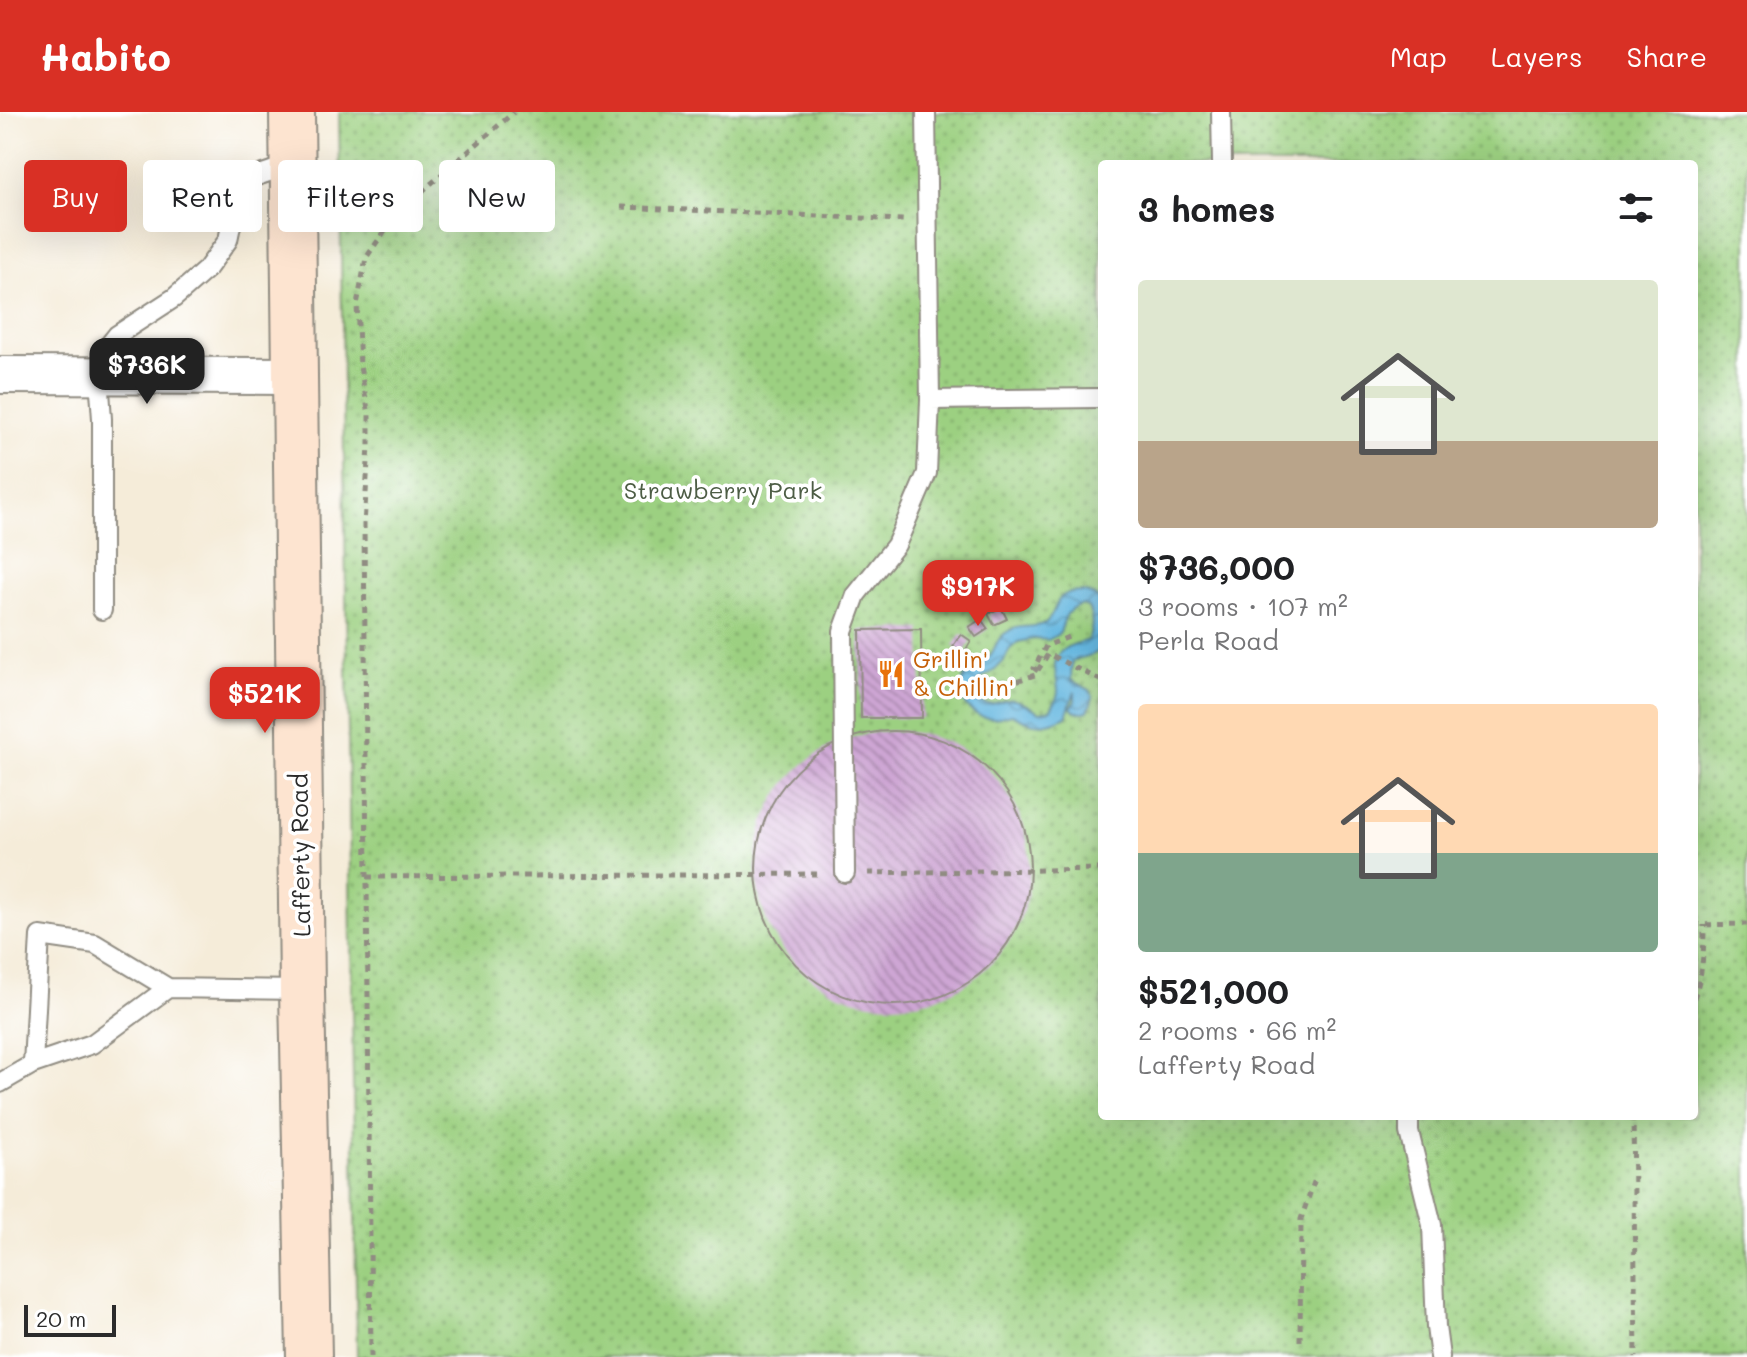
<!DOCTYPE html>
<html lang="en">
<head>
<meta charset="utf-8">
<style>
  body { margin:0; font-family:Mali,sans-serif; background:#f2f2f2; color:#202124; height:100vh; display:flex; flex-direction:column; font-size:30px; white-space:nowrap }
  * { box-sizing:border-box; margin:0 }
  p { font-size:26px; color:#757577 }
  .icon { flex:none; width:44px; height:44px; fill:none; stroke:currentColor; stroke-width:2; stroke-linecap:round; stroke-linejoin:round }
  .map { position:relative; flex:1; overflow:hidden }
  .sheet { position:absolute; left:1098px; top:48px; width:600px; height:960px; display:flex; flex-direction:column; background:#fff; border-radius:8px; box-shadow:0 8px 32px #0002 }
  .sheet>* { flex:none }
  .banner { position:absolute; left:24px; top:48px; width:760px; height:72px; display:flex; gap:16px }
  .scale { position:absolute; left:24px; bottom:20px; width:92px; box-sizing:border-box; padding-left:8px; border:4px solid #2b2b2b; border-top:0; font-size:22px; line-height:28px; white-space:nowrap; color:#2b2b2b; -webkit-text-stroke:6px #fff; paint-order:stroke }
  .price { position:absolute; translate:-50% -68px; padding:0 18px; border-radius:16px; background:#d93025; color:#fff; font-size:26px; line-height:52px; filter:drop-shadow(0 2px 4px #0008) }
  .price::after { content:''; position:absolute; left:50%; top:48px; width:24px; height:18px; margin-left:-12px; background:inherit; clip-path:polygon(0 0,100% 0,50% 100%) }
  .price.selected { background:#222; color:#fff }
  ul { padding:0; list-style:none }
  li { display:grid; align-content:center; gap:16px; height:424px; padding:0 40px }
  li span { display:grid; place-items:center; height:248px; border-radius:8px; color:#555 }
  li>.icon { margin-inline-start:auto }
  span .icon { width:144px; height:144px; fill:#fffc; stroke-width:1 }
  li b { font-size:34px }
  h2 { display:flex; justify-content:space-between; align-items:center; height:96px; padding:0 40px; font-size:34px }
  .tag { padding:0 28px; border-radius:8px; background:#fff; box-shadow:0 8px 32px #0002; font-size:28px; line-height:72px }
  .tag.selected { background:#d93025; color:#fff }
  header { display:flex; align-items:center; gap:48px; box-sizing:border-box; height:112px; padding:0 40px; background:#d93025; color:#fff }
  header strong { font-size:38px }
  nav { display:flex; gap:44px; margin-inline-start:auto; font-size:28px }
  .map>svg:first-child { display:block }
  .park { fill:url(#park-dots); stroke:#647e56; stroke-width:2; fill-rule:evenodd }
  .water { fill:url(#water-waves); stroke:#487186; stroke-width:2; fill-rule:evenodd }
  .building { fill:url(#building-back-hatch) }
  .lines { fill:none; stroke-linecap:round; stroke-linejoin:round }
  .lane-casing { stroke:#908c82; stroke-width:22 }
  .street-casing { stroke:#908c82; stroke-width:40 }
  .secondary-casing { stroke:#908c82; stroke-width:48 }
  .path { stroke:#908c82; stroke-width:5; stroke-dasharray:6 6; stroke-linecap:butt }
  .lane { stroke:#fff; stroke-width:18 }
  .street { stroke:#fff; stroke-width:36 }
  .secondary { stroke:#fde4d0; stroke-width:44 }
  .labels { text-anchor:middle; stroke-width:7; stroke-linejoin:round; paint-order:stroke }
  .park-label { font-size:24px; fill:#4d5d45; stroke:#fff }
  .food-label { font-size:24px; fill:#c56008; stroke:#fff; text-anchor:start }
  .street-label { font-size:24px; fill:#2b2b2b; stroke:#fff }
</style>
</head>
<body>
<header>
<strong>Habito</strong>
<nav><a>Map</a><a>Layers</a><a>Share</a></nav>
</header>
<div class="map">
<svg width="1747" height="1245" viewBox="0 0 1747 1245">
  <defs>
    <pattern id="park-dots" width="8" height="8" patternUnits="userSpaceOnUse" patternTransform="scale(2)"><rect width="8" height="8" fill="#9cd081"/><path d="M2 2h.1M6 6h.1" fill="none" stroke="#7fa96a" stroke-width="1.8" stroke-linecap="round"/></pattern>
    <pattern id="water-waves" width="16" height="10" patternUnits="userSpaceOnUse" patternTransform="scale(2)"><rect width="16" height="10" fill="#65b7e0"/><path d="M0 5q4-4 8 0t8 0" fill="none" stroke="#5395b6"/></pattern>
    <pattern id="building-back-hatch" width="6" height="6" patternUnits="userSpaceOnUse" patternTransform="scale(2)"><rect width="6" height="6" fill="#cea6d4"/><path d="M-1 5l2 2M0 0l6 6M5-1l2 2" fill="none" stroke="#a787ac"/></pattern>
  </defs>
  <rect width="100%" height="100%" fill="#fff"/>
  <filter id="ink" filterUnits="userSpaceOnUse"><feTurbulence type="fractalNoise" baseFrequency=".0125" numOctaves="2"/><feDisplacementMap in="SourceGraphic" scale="16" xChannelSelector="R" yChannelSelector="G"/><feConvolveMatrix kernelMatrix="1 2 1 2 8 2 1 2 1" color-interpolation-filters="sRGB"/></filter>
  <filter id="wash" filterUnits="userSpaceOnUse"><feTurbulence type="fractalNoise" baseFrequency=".006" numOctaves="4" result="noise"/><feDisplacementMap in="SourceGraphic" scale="32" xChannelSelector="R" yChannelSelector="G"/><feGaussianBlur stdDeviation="1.8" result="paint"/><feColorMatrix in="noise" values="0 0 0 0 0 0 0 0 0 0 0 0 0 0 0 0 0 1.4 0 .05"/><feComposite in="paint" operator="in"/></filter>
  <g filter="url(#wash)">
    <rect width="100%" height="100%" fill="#f5ecd9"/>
    <path class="park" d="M339,0H1747V1245H357ZM1102,52H1694V1004H1102Z"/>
    <path class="water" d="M1084,480C1086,480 1095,484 1096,485C1105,493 1105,533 1096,541C1089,546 1079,544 1072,550L1071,568L1090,578L1093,586L1088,599C1082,601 1076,602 1071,596L1075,589V579L1066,604C1044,616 1032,613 1012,602C1006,603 1000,606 994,606C972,607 953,587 964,566C970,555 979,555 987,547C995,540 995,529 1004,522C1019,510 1032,518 1045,511C1056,504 1053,488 1066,482C1071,480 1079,480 1084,480ZM1081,493L1088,495C1093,507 1093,516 1088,528C1081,531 1071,532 1064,537C1048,547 1058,565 1058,580C1057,587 1054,592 1050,598L1040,600C1032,596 1023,590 1015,588C999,584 991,601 976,586L975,576L978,569L995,558L1004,549L1010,537L1018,530L1034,527L1048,528L1060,521C1065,506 1064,499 1081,493Z"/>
    <g id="blocks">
      <path class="building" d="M1001,495L1007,507L994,513L988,502Z
        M981,507L988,517L976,525L969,515Z
        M921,517L922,606H861L860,518Z
        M961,522L971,529L964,541L953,534Z
        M951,541L962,547L955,559L944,553Z
        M756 756a137 137 0 1 1 274 0a137 137 0 1 1-274 0Z"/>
    </g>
  </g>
  <g filter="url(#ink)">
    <use href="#blocks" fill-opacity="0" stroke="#908c82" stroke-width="2"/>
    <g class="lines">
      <g class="lane-casing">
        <path id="lane" d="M1221,0L1222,52
          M930,288L1102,286
          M102,498V307L99,264L105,238L117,223L174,186L207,157L228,128L237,85L245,71L254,65L292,52
          M845,761L843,519L856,483L896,433L927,361L930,288L926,0
          M33,952L40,824L95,832L168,876
          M0,971L33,952L92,932L168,876L302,878
          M1409,1004V1020L1432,1113L1436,1215L1440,1245"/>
      </g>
      <g class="street-casing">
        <path id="street" d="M0,263L295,264"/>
      </g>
      <g class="secondary-casing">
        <path id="secondary" d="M292,0L302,878L309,1245"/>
      </g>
      <path class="path" d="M621,95L903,108
        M1038,559L1034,556L1046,534L1071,524
        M1006,572L1035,563L1048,542L1102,569
        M868,761L1102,757
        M367,765L822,762
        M1694,813L1747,812
        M1694,886C1703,861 1704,838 1704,813
        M1633,1004L1636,1245
        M1300,1229L1301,1107L1315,1067
        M371,1245L364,413L369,334V303L360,254L357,193L366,146L397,101L514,0"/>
      <use href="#lane" class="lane"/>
      <use href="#street" class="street"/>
      <use href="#secondary" class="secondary"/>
    </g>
  </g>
  <defs>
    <g id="restaurant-bare" transform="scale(2.16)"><path d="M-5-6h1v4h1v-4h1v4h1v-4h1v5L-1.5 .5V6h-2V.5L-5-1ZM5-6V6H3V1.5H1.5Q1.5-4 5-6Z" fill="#e8710a" stroke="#fff" stroke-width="2.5" paint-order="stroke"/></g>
  </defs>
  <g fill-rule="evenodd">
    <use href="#restaurant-bare" x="891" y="562"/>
  </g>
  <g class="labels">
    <g class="park-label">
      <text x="723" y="387">Strawberry Park</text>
    </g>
    <g class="food-label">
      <text x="913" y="556">Grillin'<tspan x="913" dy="28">&amp; Chillin'</tspan></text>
    </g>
    <g class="street-label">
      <text transform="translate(301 743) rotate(-91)" y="8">Lafferty Road</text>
    </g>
  </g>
</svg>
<div class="scale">20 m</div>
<b class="price selected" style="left:147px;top:294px">$736K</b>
<b class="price" style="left:978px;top:516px">$917K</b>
<b class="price" style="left:265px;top:623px">$521K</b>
<div class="banner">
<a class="tag selected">Buy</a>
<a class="tag">Rent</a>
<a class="tag">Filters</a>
<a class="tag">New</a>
</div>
<section class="sheet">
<h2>3 homes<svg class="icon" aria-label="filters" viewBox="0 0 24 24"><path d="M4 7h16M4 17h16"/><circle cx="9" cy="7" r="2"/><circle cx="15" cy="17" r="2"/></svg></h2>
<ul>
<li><span style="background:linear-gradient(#dfe7d0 65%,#b9a48a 0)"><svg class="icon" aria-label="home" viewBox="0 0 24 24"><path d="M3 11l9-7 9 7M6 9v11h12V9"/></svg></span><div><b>$736,000</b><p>3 rooms · 107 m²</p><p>Perla Road</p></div></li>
<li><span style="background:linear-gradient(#ffd9b3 60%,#7fa58c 0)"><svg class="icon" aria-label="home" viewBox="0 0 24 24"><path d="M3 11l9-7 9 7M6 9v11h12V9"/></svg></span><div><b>$521,000</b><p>2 rooms · 66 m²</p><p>Lafferty Road</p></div></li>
</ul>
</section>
</div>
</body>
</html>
